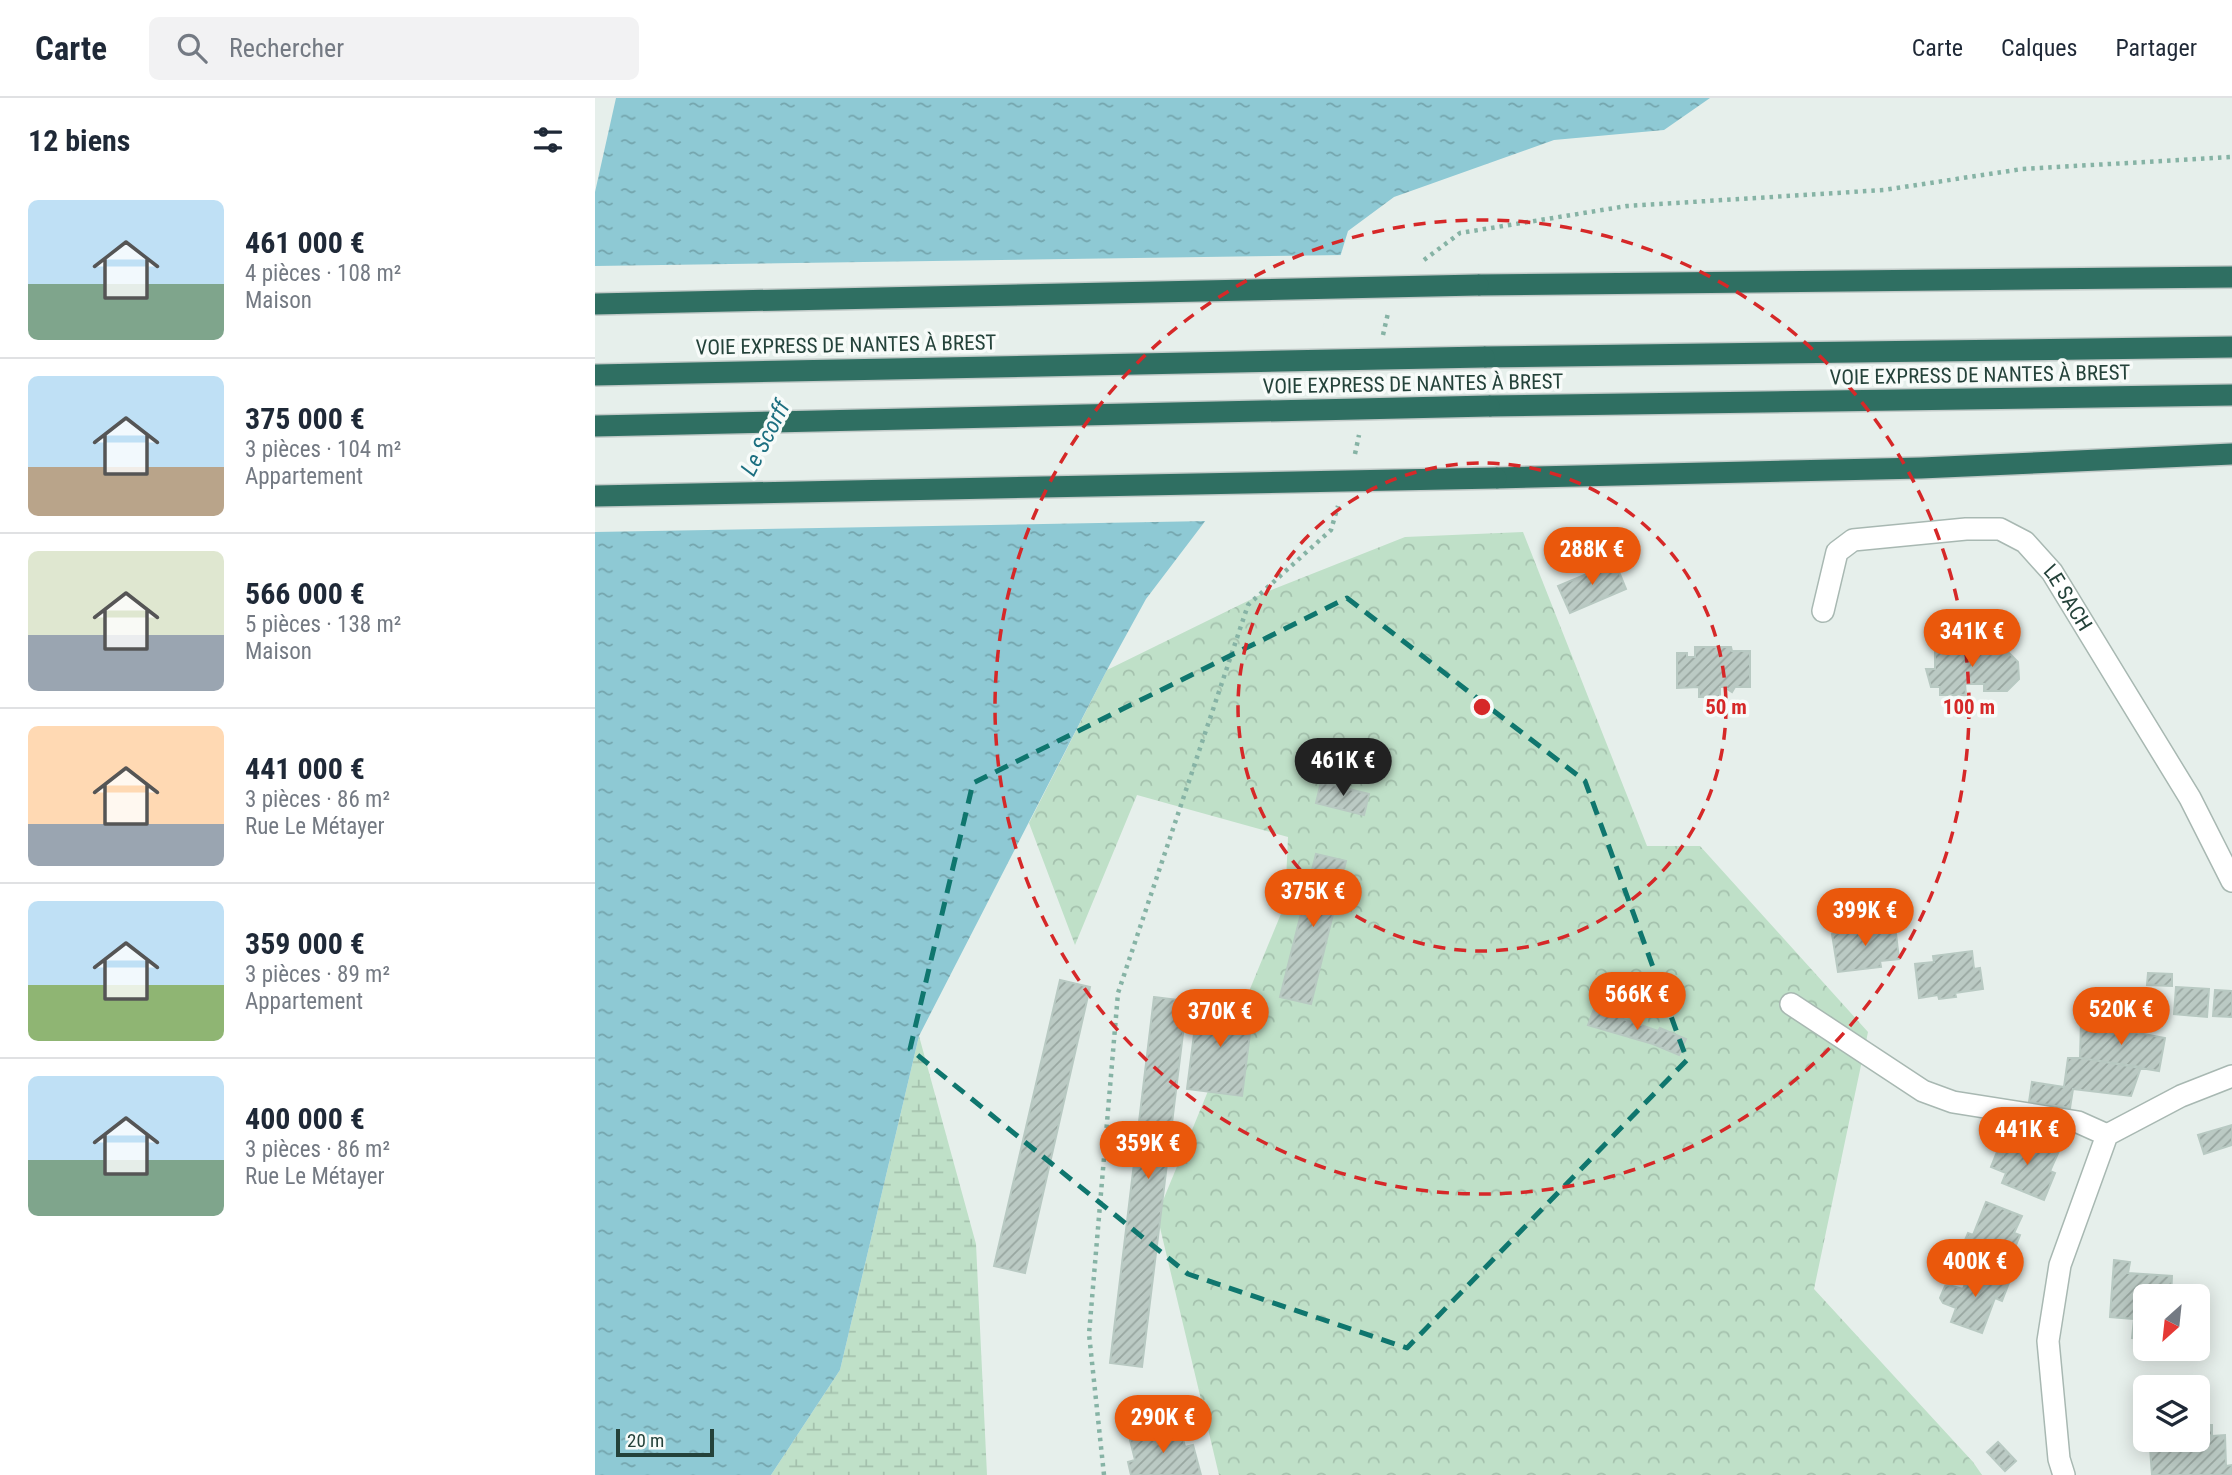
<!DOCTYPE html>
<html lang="fr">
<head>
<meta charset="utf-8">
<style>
  body { margin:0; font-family:"Roboto Condensed",sans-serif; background:#f2f2f3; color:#1f2937; height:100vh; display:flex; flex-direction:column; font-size:26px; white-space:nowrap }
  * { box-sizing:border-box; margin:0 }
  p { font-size:23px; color:#747a83 }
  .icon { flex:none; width:38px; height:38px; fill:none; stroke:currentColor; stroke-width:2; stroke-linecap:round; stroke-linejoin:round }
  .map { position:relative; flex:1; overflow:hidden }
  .drawer { display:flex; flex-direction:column; background:#fff; width:595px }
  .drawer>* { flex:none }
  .needle { width:46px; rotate:207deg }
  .controls { position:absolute; left:1538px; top:1186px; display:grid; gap:14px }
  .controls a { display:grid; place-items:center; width:77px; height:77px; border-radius:10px; background:#fff; box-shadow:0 4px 18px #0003; font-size:35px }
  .scale { position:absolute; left:21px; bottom:18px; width:98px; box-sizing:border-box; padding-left:7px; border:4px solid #24423a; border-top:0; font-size:19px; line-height:24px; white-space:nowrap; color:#24423a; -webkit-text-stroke:5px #f7fbf9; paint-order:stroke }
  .price { position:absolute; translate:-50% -60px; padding:0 16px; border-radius:24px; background:#ea580c; color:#fff; font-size:23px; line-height:46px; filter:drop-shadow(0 2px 4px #0008) }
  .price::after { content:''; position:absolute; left:50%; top:42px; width:21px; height:16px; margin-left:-10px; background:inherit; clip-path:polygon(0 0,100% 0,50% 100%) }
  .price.selected { background:#222; color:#fff }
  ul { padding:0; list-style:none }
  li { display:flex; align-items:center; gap:21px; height:175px; padding:0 28px }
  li+li { border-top:2px solid #e0e1e3 }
  li span { display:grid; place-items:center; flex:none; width:196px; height:140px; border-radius:10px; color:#555 }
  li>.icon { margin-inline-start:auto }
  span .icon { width:84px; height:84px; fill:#fffc; stroke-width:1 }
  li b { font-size:30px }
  h2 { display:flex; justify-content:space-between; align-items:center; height:84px; padding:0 28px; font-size:30px }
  header { display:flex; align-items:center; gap:42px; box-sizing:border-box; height:98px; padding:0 35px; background:#fff; border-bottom:2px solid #e0e1e3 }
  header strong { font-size:33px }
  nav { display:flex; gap:38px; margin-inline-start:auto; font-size:24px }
  .search { width:490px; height:63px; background:#f2f2f3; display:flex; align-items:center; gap:18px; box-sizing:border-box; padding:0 24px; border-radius:10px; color:#747a83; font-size:26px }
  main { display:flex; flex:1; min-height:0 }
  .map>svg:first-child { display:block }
  .forest { fill:url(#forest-crowns) }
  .wetland { fill:url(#wetland-marsh) }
  .water { fill:url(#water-ripples) }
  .pier { fill:#e6efeb }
  .building { fill:url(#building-hatch); stroke:#b8c9c2; stroke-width:2 }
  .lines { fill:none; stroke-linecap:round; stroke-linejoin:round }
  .street-casing { stroke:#a8b8b2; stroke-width:24 }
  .highway-casing { stroke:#c2cac8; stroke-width:24 }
  .path { stroke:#86b3a5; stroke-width:4.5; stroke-dasharray:3.5 5; stroke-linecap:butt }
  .street { stroke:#fff; stroke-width:21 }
  .highway { stroke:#2f6f62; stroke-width:21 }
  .highway-bridge-casing { stroke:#c2cac8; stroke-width:24; stroke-linecap:butt }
  .highway-bridge { stroke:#2f6f62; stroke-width:21 }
  .marked { fill:none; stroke:#0f766e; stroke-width:5; stroke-dasharray:14 9; stroke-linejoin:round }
  .ring { fill:none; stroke:#d62828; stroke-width:3.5; stroke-dasharray:12 9 }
  .labels { text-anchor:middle; stroke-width:7; stroke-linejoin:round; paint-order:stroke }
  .street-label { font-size:21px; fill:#24423a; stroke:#f7fbf9 }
  .water-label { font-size:23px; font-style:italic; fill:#1c6f80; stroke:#f7fbf9 }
  .centre { fill:#d62828; stroke:#f7fbf9; stroke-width:3.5 }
  .ring-label { font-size:21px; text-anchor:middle; font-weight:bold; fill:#d62828; stroke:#f7fbf9; stroke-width:7; stroke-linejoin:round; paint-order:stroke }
</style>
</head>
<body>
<header>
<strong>Carte</strong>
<div class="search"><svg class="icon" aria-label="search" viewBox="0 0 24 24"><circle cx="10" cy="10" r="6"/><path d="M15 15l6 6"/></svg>Rechercher</div>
<nav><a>Carte</a><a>Calques</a><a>Partager</a></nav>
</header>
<main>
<section class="drawer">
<h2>12 biens<svg class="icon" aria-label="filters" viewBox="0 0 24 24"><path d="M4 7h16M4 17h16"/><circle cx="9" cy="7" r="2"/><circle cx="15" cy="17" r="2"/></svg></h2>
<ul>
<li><span style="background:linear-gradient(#bfe0f5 60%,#7fa58c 0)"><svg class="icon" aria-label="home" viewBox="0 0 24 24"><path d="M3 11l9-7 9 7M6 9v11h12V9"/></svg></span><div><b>461 000 €</b><p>4 pièces · 108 m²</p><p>Maison</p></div></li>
<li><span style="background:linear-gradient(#bfe0f5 65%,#b9a48a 0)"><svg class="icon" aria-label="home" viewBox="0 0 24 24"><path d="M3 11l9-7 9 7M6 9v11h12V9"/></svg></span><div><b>375 000 €</b><p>3 pièces · 104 m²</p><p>Appartement</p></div></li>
<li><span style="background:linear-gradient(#dfe7d0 60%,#9aa5b1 0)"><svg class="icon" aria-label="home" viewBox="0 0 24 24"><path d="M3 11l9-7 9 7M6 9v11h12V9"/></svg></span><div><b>566 000 €</b><p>5 pièces · 138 m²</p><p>Maison</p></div></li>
<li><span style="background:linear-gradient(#ffd9b3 70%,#9aa5b1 0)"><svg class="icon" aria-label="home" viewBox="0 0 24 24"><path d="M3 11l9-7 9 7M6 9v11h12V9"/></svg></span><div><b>441 000 €</b><p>3 pièces · 86 m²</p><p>Rue Le Métayer</p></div></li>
<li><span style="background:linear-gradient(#bfe0f5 60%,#8fb573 0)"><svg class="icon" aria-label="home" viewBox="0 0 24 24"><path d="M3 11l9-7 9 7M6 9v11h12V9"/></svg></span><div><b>359 000 €</b><p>3 pièces · 89 m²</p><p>Appartement</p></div></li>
<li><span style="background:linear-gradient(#bfe0f5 60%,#7fa58c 0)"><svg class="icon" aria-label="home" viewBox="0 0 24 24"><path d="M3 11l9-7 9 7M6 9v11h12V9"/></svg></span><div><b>400 000 €</b><p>3 pièces · 86 m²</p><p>Rue Le Métayer</p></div></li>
</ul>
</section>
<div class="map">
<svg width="1637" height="1377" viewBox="0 0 1637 1377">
  <defs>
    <pattern id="forest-crowns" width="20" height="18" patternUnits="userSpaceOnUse" patternTransform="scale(1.75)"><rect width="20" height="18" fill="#bfe0c8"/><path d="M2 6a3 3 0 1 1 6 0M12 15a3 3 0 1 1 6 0" fill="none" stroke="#a4c1ad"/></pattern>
    <pattern id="wetland-marsh" width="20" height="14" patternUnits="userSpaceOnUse" patternTransform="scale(1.75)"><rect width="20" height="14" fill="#bfe0c8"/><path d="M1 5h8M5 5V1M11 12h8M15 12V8" fill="none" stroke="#a4c1ad"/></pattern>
    <pattern id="water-ripples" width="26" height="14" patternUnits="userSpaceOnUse" patternTransform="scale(1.75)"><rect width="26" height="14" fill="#8ec9d4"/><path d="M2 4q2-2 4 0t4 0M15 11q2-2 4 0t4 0" fill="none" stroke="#74a5ad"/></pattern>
    <pattern id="building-hatch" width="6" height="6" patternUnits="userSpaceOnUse" patternTransform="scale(1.75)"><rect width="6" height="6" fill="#bbcac4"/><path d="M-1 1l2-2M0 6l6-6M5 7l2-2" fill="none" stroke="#98a6a0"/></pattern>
  </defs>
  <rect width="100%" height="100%" fill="#e6efeb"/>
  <path class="forest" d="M928,434L1052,748H1105L1273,934L1219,1191L1378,1364L1387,1377H624L562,1117L690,806L693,739L542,697L480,847L434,725L512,572L669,495L810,439Z"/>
  <path class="wetland" d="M324,938L381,1146L392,1377H176L245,1272Z"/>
  <path class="water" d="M21,0H1115L1069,32L959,42L799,99L753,133L724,228L611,422L551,501L512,572L324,938L245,1272L176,1377H0V94Z"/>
  <path class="pier" d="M750,157L728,229L700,346L614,423L0,434V168Z"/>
  <path class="building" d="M1020,464L1031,491L975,515L963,488Z
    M1340,546H1389V551H1410L1423,564L1424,581L1412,593H1389V586H1370L1371,597H1345V589H1336L1331,571H1340Z
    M1100,549H1136L1137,553H1155V589H1140L1137,594L1129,589H1125V599H1104V589L1082,590V555H1092V559H1100Z
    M726,684L774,696L769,717L721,705Z
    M721,756L751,763L716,906L685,899Z
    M1300,827L1304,861L1285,863L1286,869L1243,874L1237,836Z
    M1377,853L1379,871L1385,870L1388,891L1360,895L1361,899L1344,901L1343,897L1324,900L1320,866L1339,864L1338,858Z
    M1553,875L1577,876V888L1552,887Z
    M465,882L495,889L430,1175L399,1168Z
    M1581,889L1614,891L1612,919L1579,916Z
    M1620,892L1637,893V919L1618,918Z
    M559,899L592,903L547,1269L515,1265Z
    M603,905L658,912L647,998L592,991Z
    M999,911L1063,933L1065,930L1091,941L1084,957L1058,946L993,927Z
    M1486,924L1570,940L1564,973L1485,960Z
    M1473,960H1485L1546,969L1536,998L1478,991L1475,1010L1434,1004L1437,984L1469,989Z
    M1637,1027V1047L1609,1056L1603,1037Z
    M1415,1037L1436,1046L1437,1044L1449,1049V1047L1464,1053L1455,1073L1460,1075L1449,1102L1407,1085L1411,1075L1396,1069L1402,1054L1408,1057Z
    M1391,1104L1427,1118L1419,1135L1425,1137L1413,1167L1367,1149L1373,1135L1378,1137Z
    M1519,1162L1535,1164L1533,1175L1577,1178L1576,1199H1550V1241L1537,1240L1539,1221L1515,1219Z
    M1376,1169L1415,1182L1407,1203L1400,1200L1387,1235L1356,1224L1361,1210L1348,1205L1345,1200L1350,1188L1354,1187L1368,1191Z
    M1603,1327H1617V1338L1630,1337L1631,1368L1637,1367V1377H1557L1555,1350L1583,1349V1342H1603Z
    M585,1329L590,1349L598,1347L606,1377H536L533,1364L540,1362L535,1342Z
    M1403,1344L1421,1363L1410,1373L1392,1354Z"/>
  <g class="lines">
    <g class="street-casing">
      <g id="street">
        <path id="s1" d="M1228,513L1242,454L1258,442L1371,431H1405L1430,444L1457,474L1521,579L1595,700L1637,783"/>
        <path d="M1196,906L1328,993L1358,1004L1483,1024L1512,1037"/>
        <path d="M1469,1377L1464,1361L1453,1243L1465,1167L1512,1037L1586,998L1637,978"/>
      </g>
    </g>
    <g class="highway-casing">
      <path id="highway" d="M883,187L1637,179
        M889,259L1637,249
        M894,308L1637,297
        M901,380L1326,370L1637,356"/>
    </g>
    <path class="path" d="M829,162L865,135L1032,108L1289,92L1427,71L1637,59
      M788,237L793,215
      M760,356L764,337
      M509,1377L494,1236L523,895L653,507L736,432L743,408"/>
    <use href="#street" class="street"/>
    <use href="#highway" class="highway"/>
    <g class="highway-bridge-casing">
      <path id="highway-bridge" d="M0,206L883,187
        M0,277L889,259
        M0,328L894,308
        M0,398L901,380"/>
    </g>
    <use href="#highway-bridge" class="highway-bridge"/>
  </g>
  <path class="marked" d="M752,500L990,683L1092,962L812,1250L593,1176L315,951L378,685Z"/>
  <g class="ring">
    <circle cx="887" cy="609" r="244"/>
    <circle cx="887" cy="609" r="487"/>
  </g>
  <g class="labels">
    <g class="street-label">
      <text transform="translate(251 247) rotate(-1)" y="7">VOIE EXPRESS DE NANTES À BREST</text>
      <text transform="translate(1385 277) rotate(-1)" y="7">VOIE EXPRESS DE NANTES À BREST</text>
      <text transform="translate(818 286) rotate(-1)" y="7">VOIE EXPRESS DE NANTES À BREST</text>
      <text dy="7" stroke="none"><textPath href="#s1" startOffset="327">LE SACH</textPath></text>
    </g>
    <g class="water-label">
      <text transform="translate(170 340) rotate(-63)" y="8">Le Scorff</text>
    </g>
  </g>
  <circle cx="887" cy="609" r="10" class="centre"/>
  <g class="ring-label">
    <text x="1131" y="616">50 m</text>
    <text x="1374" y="616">100 m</text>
  </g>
</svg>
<div class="controls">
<a><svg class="needle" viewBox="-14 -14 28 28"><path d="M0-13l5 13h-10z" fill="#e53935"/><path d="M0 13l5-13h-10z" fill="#747a83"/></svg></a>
<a><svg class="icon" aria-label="layers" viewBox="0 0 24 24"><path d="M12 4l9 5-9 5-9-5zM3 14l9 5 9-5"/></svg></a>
</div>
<div class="scale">20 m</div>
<b class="price" style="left:997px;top:489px">288K €</b>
<b class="price" style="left:1377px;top:571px">341K €</b>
<b class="price selected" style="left:748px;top:700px">461K €</b>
<b class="price" style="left:718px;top:831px">375K €</b>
<b class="price" style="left:1270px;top:850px">399K €</b>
<b class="price" style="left:1042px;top:934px">566K €</b>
<b class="price" style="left:1526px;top:949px">520K €</b>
<b class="price" style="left:625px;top:951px">370K €</b>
<b class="price" style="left:1432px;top:1069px">441K €</b>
<b class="price" style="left:553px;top:1083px">359K €</b>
<b class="price" style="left:1380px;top:1201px">400K €</b>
<b class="price" style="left:568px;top:1357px">290K €</b>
</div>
</main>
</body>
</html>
